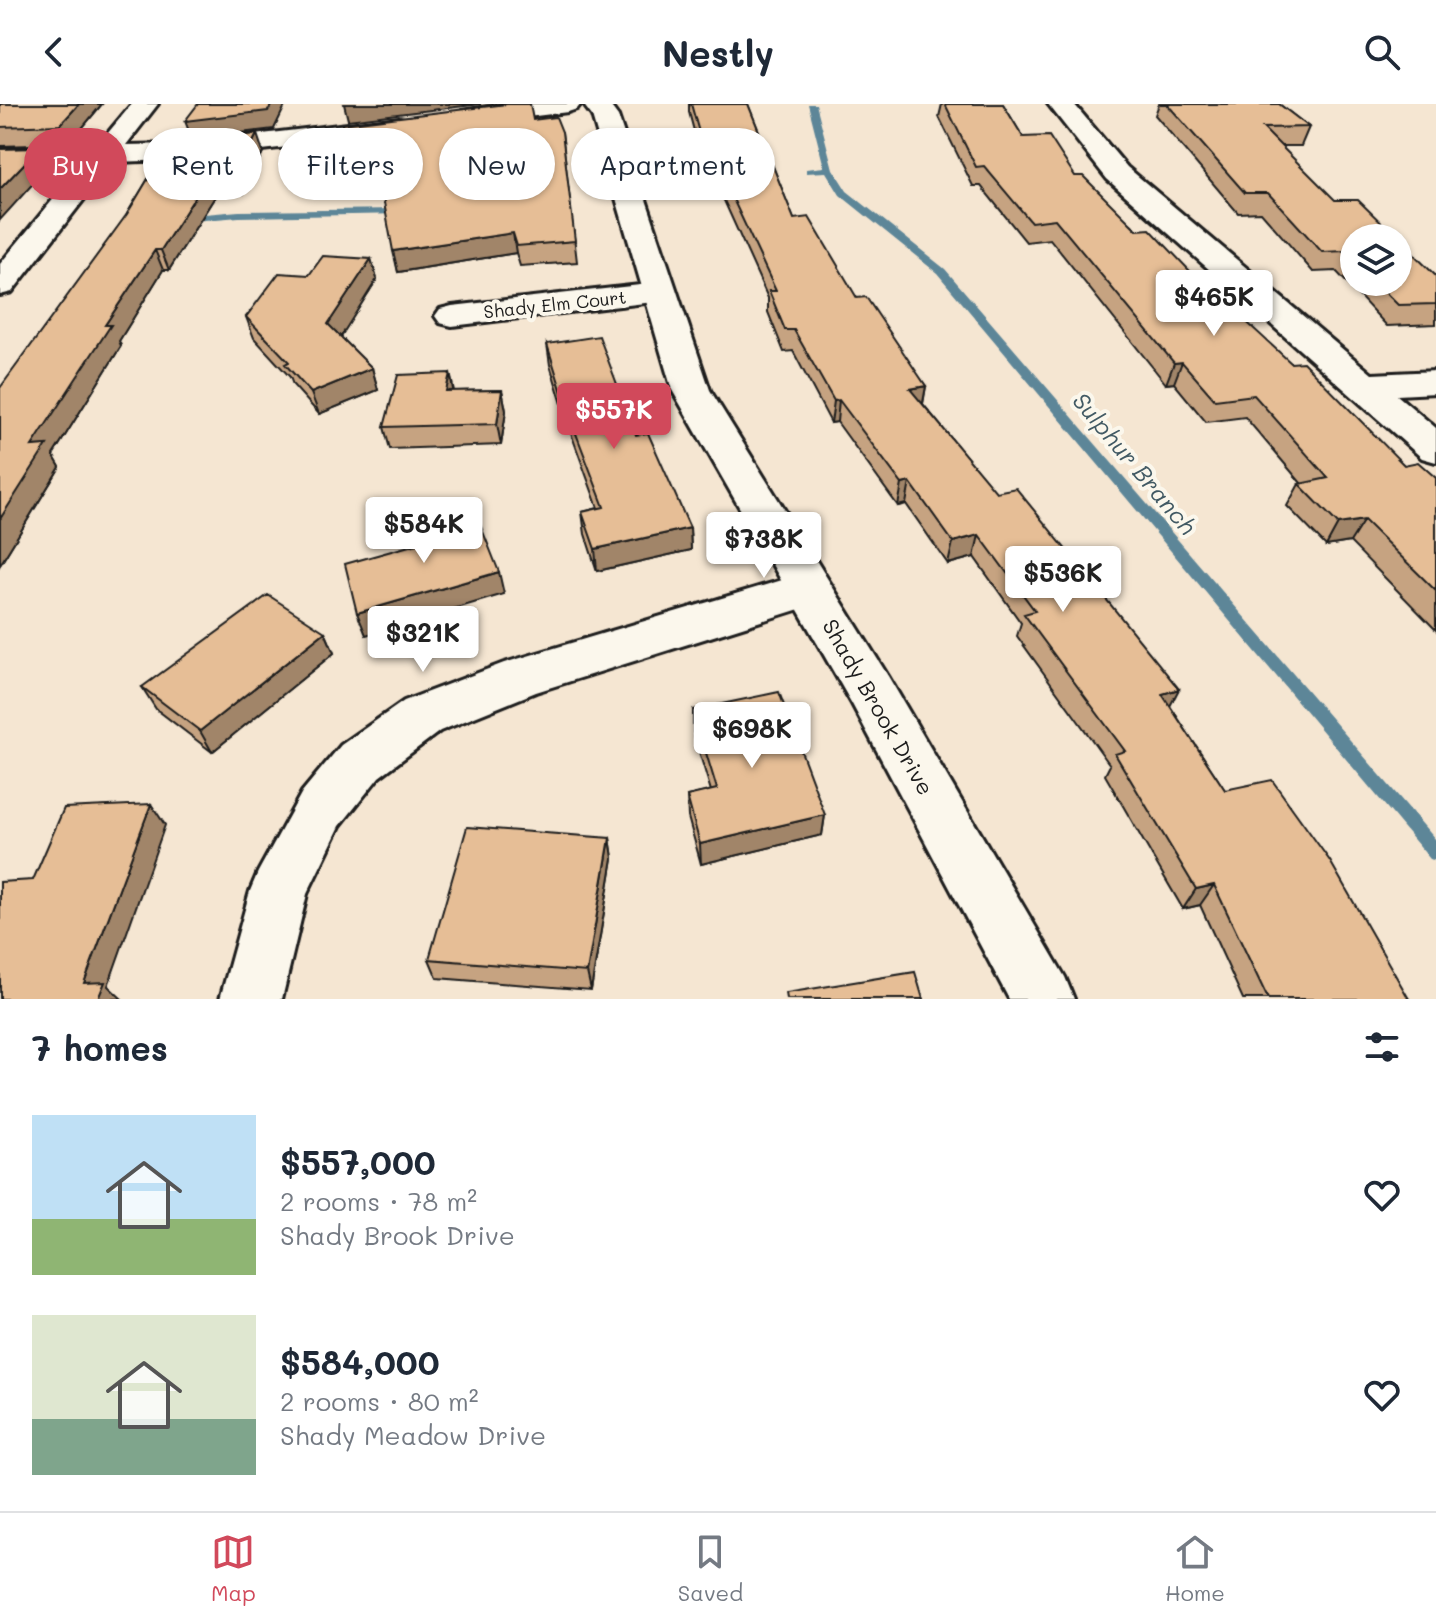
<!DOCTYPE html>
<html lang="en">
<head>
<meta charset="utf-8">
<style>
  body { margin:0; font-family:Mali,sans-serif; background:#f2f2f3; color:#1f2937; height:100vh; display:flex; flex-direction:column; font-size:30px; white-space:nowrap }
  * { box-sizing:border-box; margin:0 }
  p { font-size:26px; color:#747a83 }
  .icon { flex:none; width:44px; height:44px; fill:none; stroke:currentColor; stroke-width:2; stroke-linecap:round; stroke-linejoin:round }
  .map { position:relative; height:895px; overflow:hidden }
  .details { display:flex; flex-direction:column; background:#fff; flex:1 }
  .details>* { flex:none }
  .top-card { position:absolute; left:24px; top:24px; width:800px; height:72px; display:flex; gap:16px }
  .tools { position:absolute; left:1340px; top:120px; display:grid; gap:16px }
  .tools a { display:grid; place-items:center; width:72px; height:72px; border-radius:50%; background:#fff; box-shadow:0 2px 6px #0004; font-size:40px }
  .price { position:absolute; translate:-50% -68px; padding:0 18px; border-radius:8px; background:#fff; color:#222; font-size:26px; line-height:52px; filter:drop-shadow(0 2px 4px #0008) }
  .price::after { content:''; position:absolute; left:50%; top:48px; width:24px; height:18px; margin-left:-12px; background:inherit; clip-path:polygon(0 0,100% 0,50% 100%) }
  .price.on { background:#d1495b; color:#fff }
  ul { padding:0; list-style:none }
  li { display:flex; align-items:center; gap:24px; height:200px; padding:0 32px }
  li span { display:grid; place-items:center; flex:none; width:224px; height:160px; border-radius:0px; color:#555 }
  li>.icon { margin-inline-start:auto }
  span .icon { width:96px; height:96px; fill:#fffc; stroke-width:1 }
  li b { font-size:34px }
  h2 { display:flex; justify-content:space-between; align-items:center; height:96px; padding:0 32px; font-size:34px }
  .pill { padding:0 28px; border-radius:36px; background:#fff; box-shadow:0 2px 6px #0004; font-size:28px; line-height:72px }
  .pill.on { background:#d1495b; color:#fff }
  header { display:flex; justify-content:space-between; align-items:center; height:104px; padding:0 32px; background:#fff; font-size:36px; font-weight:700 }
  .tab-bar { display:flex; justify-content:space-around; align-items:center; height:112px; border-top:2px solid #e0e1e3; background:#fff; font-size:22px; color:#747a83 }
  .tab-bar a { display:grid; justify-items:center; gap:4px }
  .tab-bar .on { color:#d1495b }
  .map>svg:first-child { display:block }
  .lines { fill:none; stroke-linecap:round; stroke-linejoin:round }
  .stream { fill:#5d8698; fill-rule:evenodd }
  .street-casing { stroke:#1c1c1c; stroke-width:6 }
  .secondary-casing { stroke:#1c1c1c; stroke-width:6 }
  .street { fill:#fbf7ec; fill-rule:evenodd }
  .secondary { fill:#fbf7ec; fill-rule:evenodd }
  .wall { fill:#c6a381; stroke:#1c1c1c; stroke-width:2 }
  .shaded-wall { fill:#a18569; stroke:#1c1c1c; stroke-width:2 }
  .building { fill:#e6be96; stroke:#1c1c1c; stroke-width:2 }
  .labels { text-anchor:middle; stroke-width:8; stroke-linejoin:round; paint-order:stroke }
  .far-street-label { font-size:18px; fill:#1c1c1c; stroke:#fbf7ec }
  .street-label { font-size:22px; fill:#1c1c1c; stroke:#fbf7ec }
  .water-label { font-size:24px; font-style:italic; fill:#425a64; stroke:#fbf7ec }
</style>
</head>
<body>
<header><svg class="icon" aria-label="back" viewBox="0 0 24 24"><path d="M15 5l-7 7 7 7"/></svg>Nestly<svg class="icon" aria-label="search" viewBox="0 0 24 24"><circle cx="10" cy="10" r="6"/><path d="M15 15l6 6"/></svg></header>
<div class="map">
<svg width="1436" height="895" viewBox="0 0 1436 895">
  <rect width="100%" height="100%" fill="#f5e6d2"/>
  <filter id="ink" filterUnits="userSpaceOnUse"><feTurbulence type="fractalNoise" baseFrequency=".0125" numOctaves="2"/><feDisplacementMap in="SourceGraphic" scale="16" xChannelSelector="R" yChannelSelector="G"/><feConvolveMatrix kernelMatrix="1 2 1 2 8 2 1 2 1" color-interpolation-filters="sRGB"/></filter>
  <g filter="url(#ink)">
    <g class="lines">
      <path class="stream" d="M808,0H816L833,65L847,87L945,165L1436,736V757L1430,755L937,169L840,91L826,68L806,69V65L824,63Z
        M401,105L406,108L404,110L239,113L182,118L177,115L182,112L239,107Z"/>
      <g class="street-casing">
        <path id="street" d="M132,0H158L126,41L176,40L399,14L408,16L412,22L408,28L399,30L176,56L113,58L12,188L0,191V160L83,59L0,61V45L97,42Z
          M506,0H581L577,5L568,8L471,20L462,17L458,12L462,7Z
          M1048,0H1074L1127,63L1372,270L1436,267V289L1397,291L1436,324V358L1422,354L1107,75Z
          M658,179L670,182L675,189L670,196L452,222L440,219L435,212L440,205L452,202Z
          M809,468L825,473L832,485L825,497L536,588L440,627L379,673L340,722L307,790L282,895H220L250,787L258,768L302,688L341,641L404,597L504,559Z"/>
      </g>
      <g class="secondary-casing">
        <path id="secondary" d="M583,0H609L618,12L710,286L888,572L1065,873L1074,895H1009L852,600L672,286L592,12Z"/>
      </g>
      <use href="#street" class="street"/>
      <use href="#secondary" class="secondary"/>
    </g>
    <path class="wall" d="M0,0H102L69,40L0,42Z
      M689,0H748L794,115L926,282L923,300L1170,602L1225,686L1409,895H1243L1200,801L1183,805L1105,671L1110,661L1017,532L1021,519L974,453L948,460L906,400L898,402L837,318L831,319L793,247L784,248L768,208V194L713,72H706L689,8Z
      M942,0H1003L1023,33L1075,72L1208,186L1404,361L1436,374V526L1350,438L1326,442L1287,402L1299,380L1301,379L1245,313L1206,318L1174,279L1166,280L1050,135L1026,138L981,82H973L939,13Z
      M1159,0H1279L1309,23L1301,42H1281L1354,134V178H1398L1436,172V220L1387,222L1336,167L1313,168L1261,108L1238,109L1155,11Z
      M533,16L562,28L577,158L520,162L516,149L398,168L381,80L346,84L340,64Z
      M169,40L263,48L244,89L216,91L169,166H163L119,237L121,242L53,351L60,363L0,461L127,110Z
      M371,155L377,175L340,233L372,264L378,286L319,310L293,281L290,273L254,234L246,213L309,171Z
      M547,240L636,331L690,424L691,446L597,467L585,430L582,408L598,404L572,332L550,261Z
      M450,269L454,287L502,286L506,307L501,341L390,345L384,323Z
      M325,528L334,549L212,648L156,605L142,583Z
      M693,606L825,711L822,731L701,760L688,713L687,692L711,687L693,628Z
      M610,734L613,754L591,886L437,874L429,855Z"/>
    <path class="shaded-wall" d="M79,0H102L69,40L60,21Z
      M272,0H286L274,25L192,35L185,17Z
      M344,0H481L348,16Z
      M257,30L263,48L244,89L237,70Z
      M39,44L48,63L0,116V85Z
      M377,61L382,80L346,84L340,64Z
      M209,71L216,91L169,166L161,146Z
      M513,129L516,149L398,168L393,147Z
      M155,146L163,166L119,237L121,242L53,351L60,363L0,461V415L32,342L105,221Z
      M371,155L377,175L335,242L328,220Z
      M1182,258L1174,279L1166,280L1174,259Z
      M372,264L378,286L319,310L311,289Z
      M450,269L454,291L446,287Z
      M926,282L922,304L910,285Z
      M502,286L506,307L501,341L497,320Z
      M839,296L837,318L831,319L834,297Z
      M910,378L906,400L898,402L902,380Z
      M1364,416L1350,438L1326,442L1338,420Z
      M690,424L691,446L597,467L595,445Z
      M979,431L974,453L948,460L953,438Z
      M499,468L504,490L366,531L357,509Z
      M325,528L334,549L212,648L200,627Z
      M1179,585L1168,606L1162,590Z
      M151,700L165,721L108,882L122,895H98L84,879Z
      M825,711L822,731L701,760L700,740Z
      M610,734L613,754L591,886L587,868Z
      M1214,781L1200,801L1183,805L1196,785Z"/>
    <path class="building" d="M0,0H79L60,21L0,23Z
      M198,0H272L268,7L185,17Z
      M507,0H530L533,16L556,13L562,28L575,137L517,142L513,129L393,147L377,61L340,64L342,20Z
      M691,0H748L794,115L809,113L857,194L866,193L926,282L910,285L996,388L1016,384L1179,585L1162,590L1225,686L1272,676L1330,757L1409,895H1268L1214,781L1196,785L1115,650L1125,647L1024,510L1035,507L979,431L953,438L910,378L902,380L839,296L834,297L794,226H785L769,187H776L713,52L706,53Z
      M945,0H1003L1023,33L1049,32L1075,72H1083L1137,126L1150,125L1208,186H1212L1291,259L1303,258L1404,361L1418,358L1436,374V487L1364,416L1338,420L1299,380L1328,374L1254,291L1215,296L1182,258L1174,259L1055,115L1031,118L984,62L976,63Z
      M1167,0H1279L1309,23L1263,24L1335,96H1358L1397,134H1354V156L1346,147L1322,148L1268,89H1245Z
      M257,30L237,70L209,71L161,146H155L105,221H111L32,342L47,341L0,415V284L127,110L169,40Z
      M39,44L0,85V45Z
      M1398,135L1436,172V200L1398,201L1375,178H1398Z
      M323,152L371,155L328,220L372,264L311,289L285,260L289,258L246,213L279,169L309,171Z
      M599,232L636,331L648,329L690,424L595,445L582,408L604,403L569,311L547,240Z
      M450,269L446,287L502,286L497,320L384,323L398,271Z
      M474,405L499,468L357,509L345,460L445,432L438,415Z
      M268,491L325,528L200,627L142,583Z
      M779,588L825,711L700,740L687,692L717,685L693,606Z
      M151,700L84,879L105,878L98,895H0V778L33,776L64,704Z
      M467,723L610,734L587,868L429,855Z
      M915,868L923,895H787L786,889Z"/>
  </g>
  <g class="labels">
    <g class="far-street-label">
      <text transform="translate(555 201) rotate(-6)" y="6">Shady Elm Court</text>
    </g>
    <g class="street-label">
      <text transform="translate(878 603) rotate(60)" y="8">Shady Brook Drive</text>
    </g>
    <g class="water-label">
      <text transform="translate(1134 360) rotate(50)" y="8">Sulphur Branch</text>
    </g>
  </g>
</svg>
<div class="tools">
<a><svg class="icon" aria-label="layers" viewBox="0 0 24 24"><path d="M12 4l9 5-9 5-9-5zM3 14l9 5 9-5"/></svg></a>
</div>
<b class="price" style="left:1214px;top:234px">$465K</b>
<b class="price on" style="left:614px;top:347px">$557K</b>
<b class="price" style="left:424px;top:461px">$584K</b>
<b class="price" style="left:764px;top:476px">$738K</b>
<b class="price" style="left:1063px;top:510px">$536K</b>
<b class="price" style="left:423px;top:570px">$321K</b>
<b class="price" style="left:752px;top:666px">$698K</b>
<div class="top-card">
<a class="pill on">Buy</a>
<a class="pill">Rent</a>
<a class="pill">Filters</a>
<a class="pill">New</a>
<a class="pill">Apartment</a>
</div>
</div>
<section class="details">
<h2>7 homes<svg class="icon" aria-label="filters" viewBox="0 0 24 24"><path d="M4 7h16M4 17h16"/><circle cx="9" cy="7" r="2"/><circle cx="15" cy="17" r="2"/></svg></h2>
<ul>
<li><span style="background:linear-gradient(#bfe0f5 65%,#8fb573 0)"><svg class="icon" aria-label="home" viewBox="0 0 24 24"><path d="M3 11l9-7 9 7M6 9v11h12V9"/></svg></span><div><b>$557,000</b><p>2 rooms · 78 m²</p><p>Shady Brook Drive</p></div><svg class="icon" aria-label="heart" viewBox="0 0 24 24"><path d="M12 20l-8-8c-3-5 5-10 8-4 3-6 11-1 8 4z"/></svg></li>
<li><span style="background:linear-gradient(#dfe7d0 65%,#7fa58c 0)"><svg class="icon" aria-label="home" viewBox="0 0 24 24"><path d="M3 11l9-7 9 7M6 9v11h12V9"/></svg></span><div><b>$584,000</b><p>2 rooms · 80 m²</p><p>Shady Meadow Drive</p></div><svg class="icon" aria-label="heart" viewBox="0 0 24 24"><path d="M12 20l-8-8c-3-5 5-10 8-4 3-6 11-1 8 4z"/></svg></li>
</ul>
</section>
<nav class="tab-bar">
<a class="on"><svg class="icon" aria-label="map" viewBox="0 0 24 24"><path d="M3 6l6-2 6 2 6-2v14l-6 2-6-2-6 2zM9 4v14M15 6v14"/></svg>Map</a>
<a><svg class="icon" aria-label="saved" viewBox="0 0 24 24"><path d="M7 4h10v16l-5-4-5 4z"/></svg>Saved</a>
<a><svg class="icon" aria-label="home" viewBox="0 0 24 24"><path d="M3 11l9-7 9 7M6 9v11h12V9"/></svg>Home</a>
</nav>
</body>
</html>
